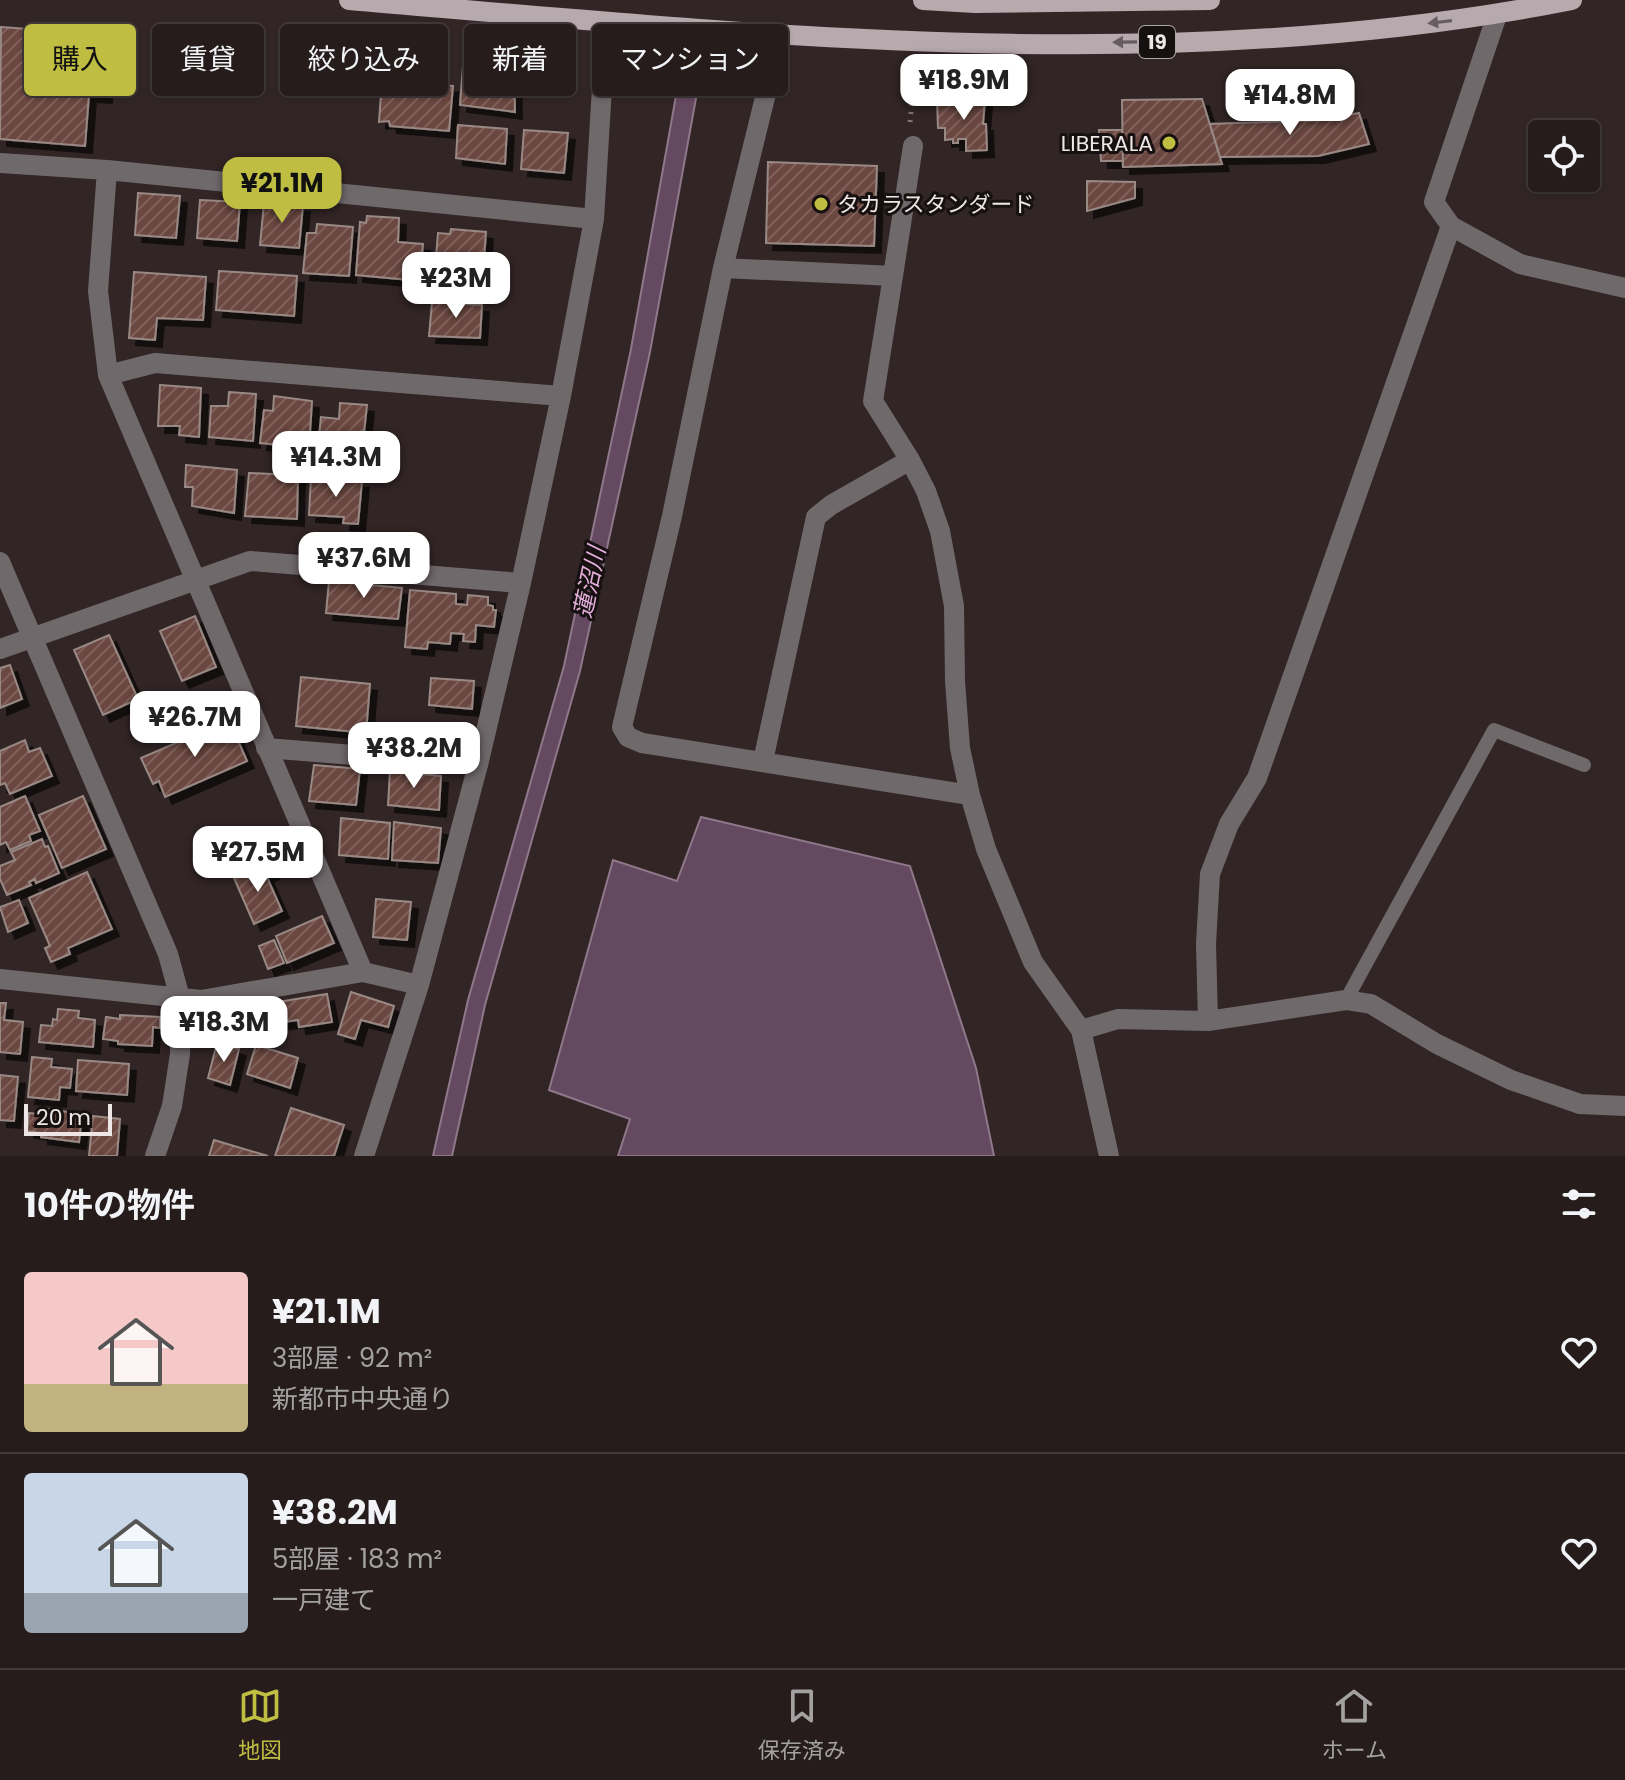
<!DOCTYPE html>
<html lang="ja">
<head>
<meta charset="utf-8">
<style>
  body { margin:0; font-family:Poppins,"Noto Sans JP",sans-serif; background:#322929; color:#f1f3f6; height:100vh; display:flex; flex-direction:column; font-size:30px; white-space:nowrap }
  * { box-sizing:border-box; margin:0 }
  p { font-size:26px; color:#a4a1a3 }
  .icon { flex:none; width:44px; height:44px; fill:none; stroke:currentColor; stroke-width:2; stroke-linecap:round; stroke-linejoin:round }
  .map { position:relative; height:1156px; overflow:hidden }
  .side { display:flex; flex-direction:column; background:#261c1c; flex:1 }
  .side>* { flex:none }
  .top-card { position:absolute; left:24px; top:24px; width:800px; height:72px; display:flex; gap:16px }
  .controls { position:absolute; left:1528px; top:120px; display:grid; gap:16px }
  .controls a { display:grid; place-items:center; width:72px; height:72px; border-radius:8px; background:#261c1c; box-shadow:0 2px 6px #0004,0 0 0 2px #423a3b; font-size:40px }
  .scale { position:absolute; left:24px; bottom:20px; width:88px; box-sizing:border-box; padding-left:8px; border:4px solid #eee5e6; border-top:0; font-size:22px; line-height:28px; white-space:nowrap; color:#eee5e6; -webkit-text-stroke:6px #161010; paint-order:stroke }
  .price { position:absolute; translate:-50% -68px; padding:0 18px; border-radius:16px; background:#fff; color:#222; font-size:26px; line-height:52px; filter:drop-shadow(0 2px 4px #0008) }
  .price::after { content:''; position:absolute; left:50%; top:48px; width:24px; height:18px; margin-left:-12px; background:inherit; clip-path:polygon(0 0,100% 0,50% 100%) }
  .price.active { background:#bfbe42; color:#111 }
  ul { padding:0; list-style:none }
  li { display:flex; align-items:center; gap:24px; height:200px; padding:0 24px }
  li+li { border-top:2px solid #423a3b }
  li span { display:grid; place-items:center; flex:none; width:224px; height:160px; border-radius:8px; color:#555 }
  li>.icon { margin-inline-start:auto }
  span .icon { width:96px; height:96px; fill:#fffc; stroke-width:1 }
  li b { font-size:34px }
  h2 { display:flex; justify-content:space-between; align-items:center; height:96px; padding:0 24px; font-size:34px }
  .tag { padding:0 28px; border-radius:8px; background:#261c1c; box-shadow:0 2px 6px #0004,0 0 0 2px #423a3b; font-size:28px; line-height:72px }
  .tag.active { background:#bfbe42; color:#111 }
  .tab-bar { display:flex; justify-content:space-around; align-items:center; height:112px; border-top:2px solid #423a3b; background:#261c1c; font-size:22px; color:#a4a1a3 }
  .tab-bar a { display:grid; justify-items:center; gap:4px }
  .tab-bar .active { color:#bfbe42 }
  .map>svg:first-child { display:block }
  .water { fill:#654961; stroke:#8e7889; stroke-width:2 }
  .pier { fill:#322526 }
  .building { fill:url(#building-hatch); stroke:#998985; stroke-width:2; filter:url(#shadow) }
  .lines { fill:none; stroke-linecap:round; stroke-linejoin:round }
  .path { stroke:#837879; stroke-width:5; stroke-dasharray:2 6; stroke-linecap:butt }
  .lane { stroke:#70696c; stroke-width:14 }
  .street { stroke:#70696c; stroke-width:20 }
  .primary { stroke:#b7aaaf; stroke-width:20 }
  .oneway { fill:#665d60 }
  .poi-dot { fill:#bfbe42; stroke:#161010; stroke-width:3 }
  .labels { text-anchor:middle; stroke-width:6; stroke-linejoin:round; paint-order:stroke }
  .shield { fill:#161010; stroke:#ada5a6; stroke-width:2 }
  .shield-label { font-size:20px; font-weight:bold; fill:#eee5e6 }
  .poi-label { font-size:22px; fill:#eee5e6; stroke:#161010; text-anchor:end }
  .water-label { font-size:24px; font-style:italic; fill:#e2aed9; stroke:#161010 }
</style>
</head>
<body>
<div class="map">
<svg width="1625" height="1156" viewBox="0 0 1625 1156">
  <defs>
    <pattern id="building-hatch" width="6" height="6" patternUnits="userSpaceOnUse" patternTransform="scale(2)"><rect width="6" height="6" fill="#6b463f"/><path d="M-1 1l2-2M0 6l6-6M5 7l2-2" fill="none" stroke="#80615b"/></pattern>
    <filter id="shadow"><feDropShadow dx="7" dy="7" stdDeviation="0" flood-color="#0009"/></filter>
  </defs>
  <rect width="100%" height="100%" fill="#322526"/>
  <path class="water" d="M693,0H711L698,87L650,352L580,671L485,1005L452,1156H433L468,1000L564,666L631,349Z
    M701,817L910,866L976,1068L994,1156H618L630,1119L549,1090L613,860L677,881Z"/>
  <path class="pier" d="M689,0H715L704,75L677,73Z"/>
  <path class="building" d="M1,27L96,34V43L109,44L105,96L89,95L85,146L0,139Z
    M478,64L514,66L515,112L460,105L463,66L478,67Z
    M382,80L453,86L449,131L390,126L389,121L379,122Z
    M1202,99L1222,164L1123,167L1122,100Z
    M937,100H985L983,124H986L987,150L966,151V139H958V143H953V139L945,140V128H938Z
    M1359,113L1369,144L1318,156L1220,157L1210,124L1322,120Z
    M458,125L507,129L505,164L456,158Z
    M524,130L568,133L564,173L521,169Z
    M1099,130H1122L1123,161H1101Z
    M768,162L877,166L874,246L766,243Z
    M1087,181L1135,182V198L1087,211Z
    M138,193L180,196L176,238L135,235Z
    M200,200L240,202L237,241L197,238Z
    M264,203L303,205L299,248L260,245Z
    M367,216L399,218L398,242L423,244L420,281L356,275L360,222L366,223Z
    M317,224L353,227L349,276L303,273L307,233H316Z
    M451,229L486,232L483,272L435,268L438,233L450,234Z
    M219,271L297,276L294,316L216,310Z
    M134,272L206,277L203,320L157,318L155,340L129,338Z
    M432,302L482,305L480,338L429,336Z
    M160,385L201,388L199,437L179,435L180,426H158Z
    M229,392L256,394L253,441L209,437L211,406H228Z
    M274,396L312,401L309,448L260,443L264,410L273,411Z
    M340,403L367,405L362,451L318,447L321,417L339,419Z
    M186,465L237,470L234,513L192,506L193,487H185Z
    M249,473L298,475L297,519L245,516Z
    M311,477L362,481L358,524L343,523L344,517L309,515Z
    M329,581L402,588L398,619L326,613Z
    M410,590L456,594V604L467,605L468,595L488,597V605L493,606V610H496L494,627L476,625L475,642L463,641L464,634L451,633L450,644L428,642L427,649L405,647Z
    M195,616L216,667L182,681L160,631Z
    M109,635L138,699L103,715L74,650Z
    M10,665L22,699L0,708V668Z
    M301,677L370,684L366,733L296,726Z
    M431,678L474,681L472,709L429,705Z
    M229,720L247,761L165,797L159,781L153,784L141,758Z
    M25,740L29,752L40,748L52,776L10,794L5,783L0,785V751Z
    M314,765L360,769L356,805L309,801Z
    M390,771L441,776L439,810L388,805Z
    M25,796L40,831L29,835L31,841L10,850L6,842L0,845V807Z
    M83,796L106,849L62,868L39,815Z
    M341,818L390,823L388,859L339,855Z
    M394,822L441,828L438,863L392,860Z
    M42,839L45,847L48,846L59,873L36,883L35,879L29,882L31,885L7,895L0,879V866L15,860L11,852Z
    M268,863L272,872L266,875L282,911L254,924L234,878Z
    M87,872L112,929L68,948L70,954L51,962L45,948L50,946L29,898Z
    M376,899L411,902L407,940L373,937Z
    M19,900L28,923L8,932L0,907Z
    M322,916L334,943L287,963L276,936Z
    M274,940L284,963L268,969L259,946Z
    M351,992L394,1006L388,1027L361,1020L355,1039L338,1034Z
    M327,994L332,1022L299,1027L298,1020L250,1027L247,1007Z
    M0,1003H6L4,1020L23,1022L20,1054L0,1052Z
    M58,1009L79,1011L78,1018L95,1020L93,1047L39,1042L41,1025L52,1026L53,1019L57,1020Z
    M120,1015L160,1017V1028L153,1027L152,1046L118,1044V1041L103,1039L106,1017L120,1019Z
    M217,1043L239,1049L230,1085L208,1078Z
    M256,1045L298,1058L290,1088L247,1074Z
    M32,1057L52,1059L51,1067L72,1069L70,1088L60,1087L59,1100L28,1097Z
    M78,1060L129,1064L127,1095L76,1091Z
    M0,1075L18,1077L14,1121L0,1120Z
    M41,1108L82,1114L79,1142L41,1137V1133L27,1131L29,1113L40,1114Z
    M291,1108L344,1125L334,1156H275Z
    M93,1116L120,1119L117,1156H89Z
    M214,1140L268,1156H209Z"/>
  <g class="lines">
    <path class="path" d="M910,122L916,67"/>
    <path class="lane" d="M1346,1000L1494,730L1584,765"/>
    <path class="street" d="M1497,15L1434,202L1451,226L1520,264L1625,288
      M774,34L772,69L723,268L893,276L873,401L910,460L926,491L940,531L954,606L955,681L960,748L970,795L986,849L1033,962L1081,1030L1109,1156
      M0,163L107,170L594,219
      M107,170L98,291L108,375L363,972
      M723,268L672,516L622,727L628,737L642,743L970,795
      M893,276L913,146
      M108,375L155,363L561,396
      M0,562L168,954L180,998V1054L172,1106L155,1156
      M0,649L250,561L521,583
      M266,748L478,765
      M763,761L816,517L831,505L910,460
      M0,979L201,1000L363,972L419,985
      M1208,1021L1206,944L1210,874L1229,824L1257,778L1451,226
      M1081,1030L1118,1019L1208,1021L1346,1000L1371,1004L1437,1044L1511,1080L1580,1104L1625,1106
      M364,1156L419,985L478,765L521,583L561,396L594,219L606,22"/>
    <path class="primary" d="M349,0C753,34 1171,80 1572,0
      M923,0L975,3L1210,0"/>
  </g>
  <defs><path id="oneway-solid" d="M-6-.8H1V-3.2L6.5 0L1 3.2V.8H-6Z" transform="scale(2)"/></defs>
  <g class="oneway">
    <use href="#oneway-solid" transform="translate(1440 22) rotate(173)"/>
    <use href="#oneway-solid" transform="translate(1125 42) rotate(179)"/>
  </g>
  <g class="poi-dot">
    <circle cx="1169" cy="143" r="8"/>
    <circle cx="821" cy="204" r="8"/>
  </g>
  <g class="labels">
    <rect class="shield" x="1139" y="26" width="36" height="32" rx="6"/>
    <g class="shield-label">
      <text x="1157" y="49">19</text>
    </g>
    <g class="poi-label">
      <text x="1153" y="151">LIBERALA</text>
      <text x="837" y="212" text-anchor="start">タカラスタンダード</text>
    </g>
    <g class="water-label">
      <text transform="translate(590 582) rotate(-78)" y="8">蓮沼川</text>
    </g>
  </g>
</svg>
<div class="controls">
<a><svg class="icon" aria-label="locate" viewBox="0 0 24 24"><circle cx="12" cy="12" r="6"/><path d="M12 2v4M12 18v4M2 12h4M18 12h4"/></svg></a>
</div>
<div class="scale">20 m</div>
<b class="price" style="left:964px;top:122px">¥18.9M</b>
<b class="price" style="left:1290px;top:137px">¥14.8M</b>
<b class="price active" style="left:282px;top:225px">¥21.1M</b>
<b class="price" style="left:456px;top:320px">¥23M</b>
<b class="price" style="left:336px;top:499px">¥14.3M</b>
<b class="price" style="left:364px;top:600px">¥37.6M</b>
<b class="price" style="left:195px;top:759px">¥26.7M</b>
<b class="price" style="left:414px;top:790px">¥38.2M</b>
<b class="price" style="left:258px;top:894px">¥27.5M</b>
<b class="price" style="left:224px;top:1064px">¥18.3M</b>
<div class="top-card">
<a class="tag active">購入</a>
<a class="tag">賃貸</a>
<a class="tag">絞り込み</a>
<a class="tag">新着</a>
<a class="tag">マンション</a>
</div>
</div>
<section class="side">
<h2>10件の物件<svg class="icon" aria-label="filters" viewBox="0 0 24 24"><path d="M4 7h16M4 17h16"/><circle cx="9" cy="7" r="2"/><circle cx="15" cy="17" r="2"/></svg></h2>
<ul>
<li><span style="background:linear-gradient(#f6c9c9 70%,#c2b280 0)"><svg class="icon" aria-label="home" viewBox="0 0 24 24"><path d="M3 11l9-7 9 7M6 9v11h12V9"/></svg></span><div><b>¥21.1M</b><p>3部屋 · 92 m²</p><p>新都市中央通り</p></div><svg class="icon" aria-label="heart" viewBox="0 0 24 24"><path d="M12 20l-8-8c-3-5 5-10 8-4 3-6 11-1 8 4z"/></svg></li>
<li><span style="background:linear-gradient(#c9d6e8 75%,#9aa5b1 0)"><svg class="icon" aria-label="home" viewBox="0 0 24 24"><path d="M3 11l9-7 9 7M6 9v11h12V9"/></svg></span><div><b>¥38.2M</b><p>5部屋 · 183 m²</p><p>一戸建て</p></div><svg class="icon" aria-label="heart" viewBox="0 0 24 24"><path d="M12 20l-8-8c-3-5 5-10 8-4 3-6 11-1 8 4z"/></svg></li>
</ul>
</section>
<nav class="tab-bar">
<a class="active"><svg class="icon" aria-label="map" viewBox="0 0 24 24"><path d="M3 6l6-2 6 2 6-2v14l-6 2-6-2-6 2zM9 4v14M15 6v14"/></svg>地図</a>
<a><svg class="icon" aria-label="saved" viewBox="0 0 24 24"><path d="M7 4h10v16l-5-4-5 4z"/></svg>保存済み</a>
<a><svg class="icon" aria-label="home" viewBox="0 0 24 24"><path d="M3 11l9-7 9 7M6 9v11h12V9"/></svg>ホーム</a>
</nav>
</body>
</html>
